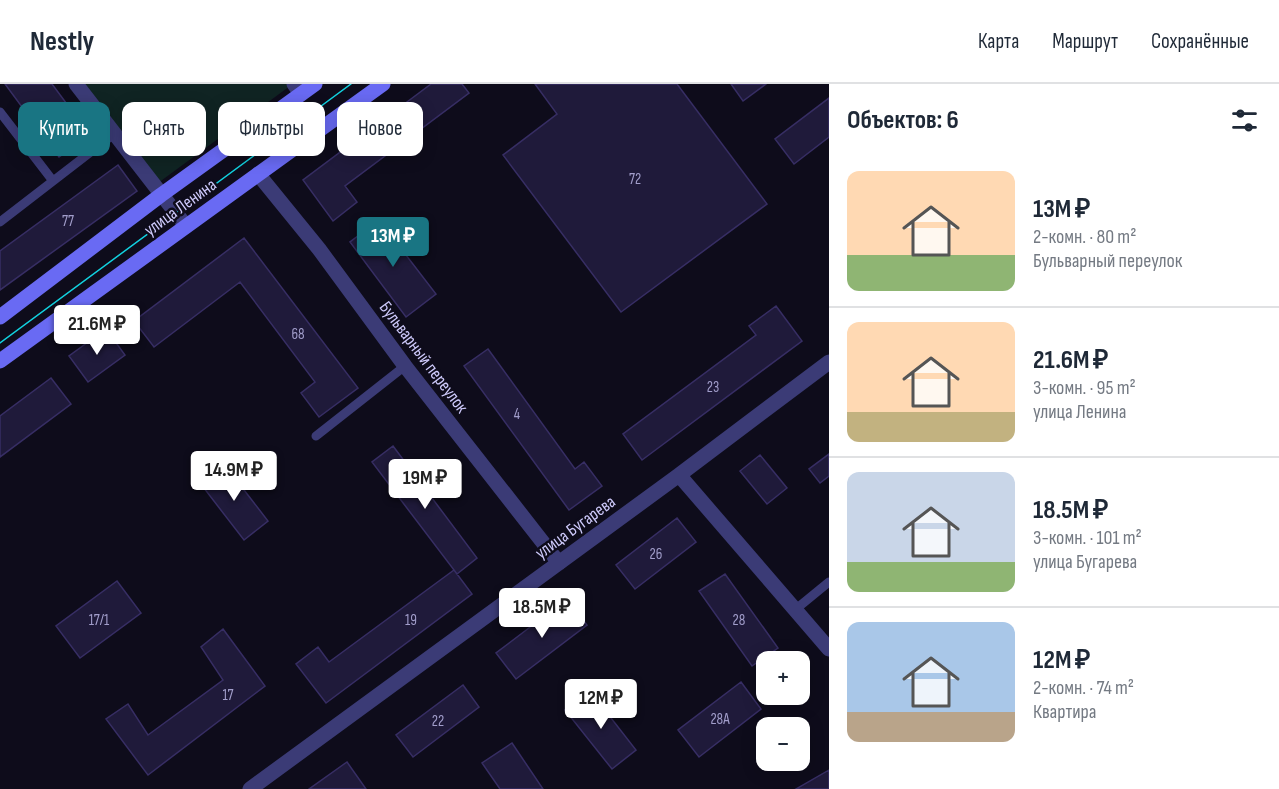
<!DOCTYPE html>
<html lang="ru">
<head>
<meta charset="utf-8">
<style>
  body { margin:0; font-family:"Sofia Sans Condensed",sans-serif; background:#f2f2f3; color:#1f2937; height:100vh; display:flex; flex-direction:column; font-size:22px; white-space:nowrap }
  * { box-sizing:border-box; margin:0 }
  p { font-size:20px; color:#747a83 }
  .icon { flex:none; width:33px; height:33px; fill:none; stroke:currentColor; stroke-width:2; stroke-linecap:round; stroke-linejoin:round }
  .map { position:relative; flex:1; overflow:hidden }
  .drawer { display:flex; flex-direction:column; background:#fff; width:450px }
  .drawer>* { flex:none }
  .top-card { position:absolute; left:18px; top:18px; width:570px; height:54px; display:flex; gap:12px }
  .fabs { position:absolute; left:756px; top:567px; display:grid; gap:12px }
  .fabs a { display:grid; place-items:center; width:54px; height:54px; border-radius:12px; background:#fff; box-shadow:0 3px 15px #0003; font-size:30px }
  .price { position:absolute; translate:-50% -51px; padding:0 14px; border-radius:6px; background:#fff; color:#222; font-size:20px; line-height:39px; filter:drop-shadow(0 2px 3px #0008) }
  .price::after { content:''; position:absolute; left:50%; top:36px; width:18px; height:14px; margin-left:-9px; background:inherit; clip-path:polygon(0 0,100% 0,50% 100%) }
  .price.on { background:#197583; color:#fff }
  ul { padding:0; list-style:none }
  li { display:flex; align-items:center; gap:18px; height:150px; padding:0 18px }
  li+li { border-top:2px solid #e0e1e3 }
  li span { display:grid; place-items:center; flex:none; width:168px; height:120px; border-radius:12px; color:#555 }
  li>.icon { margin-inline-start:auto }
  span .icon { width:72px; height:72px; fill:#fffc; stroke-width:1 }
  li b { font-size:26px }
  h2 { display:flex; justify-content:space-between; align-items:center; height:72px; padding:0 18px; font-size:26px }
  .tag { padding:0 21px; border-radius:12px; background:#fff; box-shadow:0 3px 15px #0003; font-size:21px; line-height:54px }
  .tag.on { background:#197583; color:#fff }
  header { display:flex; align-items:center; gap:36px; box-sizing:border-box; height:84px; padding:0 30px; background:#fff; border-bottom:2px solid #e0e1e3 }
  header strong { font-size:28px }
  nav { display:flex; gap:33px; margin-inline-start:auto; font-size:21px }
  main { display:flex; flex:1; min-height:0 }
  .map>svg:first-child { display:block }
  .green { fill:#102423 }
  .building { fill:#1f1a3a; stroke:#372e64; stroke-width:1.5 }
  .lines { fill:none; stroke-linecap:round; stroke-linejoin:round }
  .lane { stroke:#3b3b76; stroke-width:9 }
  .street { stroke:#3b3b76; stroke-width:15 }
  .secondary { stroke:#696af3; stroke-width:15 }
  .tram { stroke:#12d1df; stroke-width:1.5 }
  .labels { text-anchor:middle; stroke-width:5; stroke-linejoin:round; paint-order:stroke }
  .number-label { font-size:15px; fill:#a29ecb }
  .street-label { font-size:18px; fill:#cecafb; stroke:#0e0c1b }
</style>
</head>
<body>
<header>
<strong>Nestly</strong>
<nav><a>Карта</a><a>Маршрут</a><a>Сохранённые</a></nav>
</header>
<main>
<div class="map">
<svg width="829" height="705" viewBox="0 0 829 705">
  <rect width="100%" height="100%" fill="#0e0c1b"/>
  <path class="green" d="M77,0H288L290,2L154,102Z"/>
  <path class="building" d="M5,0H52L90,51L59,73Z
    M431,0H462L469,9L345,102L357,118L333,137L303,96Z
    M535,0H677L767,120L621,228L503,71L557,30Z
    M731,0H766L743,17Z
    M829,14V53L794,80L775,55Z
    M118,81L137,107L0,206V167Z
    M379,136L436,210L406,233L350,158Z
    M244,154L358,304L319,333L301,309L315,298L240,198L154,263L134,237Z
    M776,222L802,257L642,376L623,350L756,251L749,242Z
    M106,245L125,271L88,298L69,272Z
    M488,265L575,385L584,378L602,402L569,426L464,282Z
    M51,294L71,320L0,373V332Z
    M393,362L477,474L457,490L372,378Z
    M829,370V392L820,399L809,385Z
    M760,371L787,404L767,420L740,387Z
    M224,380L268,437L244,456L200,399Z
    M677,434L696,458L635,505L616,481Z
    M454,486L472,510L326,619L296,580L318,563L329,578Z
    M725,490L778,564L752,582L699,507Z
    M117,497L141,529L80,574L56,542Z
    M567,515L587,541L516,595L496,569Z
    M223,545L265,602L148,691L106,635L128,620L148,651L223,596L201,563Z
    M741,598L761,625L699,673L678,646Z
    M463,601L479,623L413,673L396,651Z
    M590,607L636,666L612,685L565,626Z
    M512,659L543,705H500L482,679Z
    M347,678L366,705H309Z
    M829,686V705H796Z"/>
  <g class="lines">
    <path class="lane" d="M0,28L53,97
      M0,138L114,50
      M316,352L405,282
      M796,525L829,498"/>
    <path class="street" d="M76,0L186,142
      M294,0L301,10
      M258,90L319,165L405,282L559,479
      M679,391L829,278
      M250,705L679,391L829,565"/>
    <path class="secondary" d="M0,233L161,111L315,0
      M0,277L383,0"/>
    <path class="tram" d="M0,259L351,0"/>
  </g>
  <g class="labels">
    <g class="number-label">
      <text x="635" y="100">72</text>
      <text x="68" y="142">77</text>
      <text x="298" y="255">68</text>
      <text x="713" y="308">23</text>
      <text x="517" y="335">4</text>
      <text x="656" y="475">26</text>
      <text x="99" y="541">17/1</text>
      <text x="411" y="541">19</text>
      <text x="739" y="541">28</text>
      <text x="228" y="616">17</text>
      <text x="720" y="640">28А</text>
      <text x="438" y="642">22</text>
    </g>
    <g class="street-label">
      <text transform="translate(180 123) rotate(-36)" y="6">улица Ленина</text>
      <text transform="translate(424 273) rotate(53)" y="6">Бульварный переулок</text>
      <text transform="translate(575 443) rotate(-36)" y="6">улица Бугарева</text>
    </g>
  </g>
</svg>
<div class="fabs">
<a>+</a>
<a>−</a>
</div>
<b class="price on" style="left:393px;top:184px">13M ₽</b>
<b class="price" style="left:97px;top:272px">21.6M ₽</b>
<b class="price" style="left:234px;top:418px">14.9M ₽</b>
<b class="price" style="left:425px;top:426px">19M ₽</b>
<b class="price" style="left:542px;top:555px">18.5M ₽</b>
<b class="price" style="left:601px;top:646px">12M ₽</b>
<div class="top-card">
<a class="tag on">Купить</a>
<a class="tag">Снять</a>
<a class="tag">Фильтры</a>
<a class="tag">Новое</a>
</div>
</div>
<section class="drawer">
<h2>Объектов: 6<svg class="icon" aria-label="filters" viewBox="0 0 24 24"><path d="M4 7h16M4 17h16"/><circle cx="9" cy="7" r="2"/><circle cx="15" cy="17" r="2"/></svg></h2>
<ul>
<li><span style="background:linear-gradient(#ffd9b3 70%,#8fb573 0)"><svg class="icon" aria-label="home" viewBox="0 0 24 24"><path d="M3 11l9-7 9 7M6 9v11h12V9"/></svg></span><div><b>13M ₽</b><p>2-комн. · 80 m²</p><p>Бульварный переулок</p></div></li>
<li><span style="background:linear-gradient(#ffd9b3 75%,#c2b280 0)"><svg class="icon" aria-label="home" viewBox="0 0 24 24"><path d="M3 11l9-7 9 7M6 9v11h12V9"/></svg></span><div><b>21.6M ₽</b><p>3-комн. · 95 m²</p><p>улица Ленина</p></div></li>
<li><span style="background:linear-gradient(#c9d6e8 75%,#8fb573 0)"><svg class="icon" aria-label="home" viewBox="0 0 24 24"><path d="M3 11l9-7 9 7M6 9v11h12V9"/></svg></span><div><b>18.5M ₽</b><p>3-комн. · 101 m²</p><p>улица Бугарева</p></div></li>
<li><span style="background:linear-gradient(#a9c7e8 75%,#b9a48a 0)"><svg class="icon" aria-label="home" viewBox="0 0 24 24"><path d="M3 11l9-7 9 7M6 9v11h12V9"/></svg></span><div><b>12M ₽</b><p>2-комн. · 74 m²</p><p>Квартира</p></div></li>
</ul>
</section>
</main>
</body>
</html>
